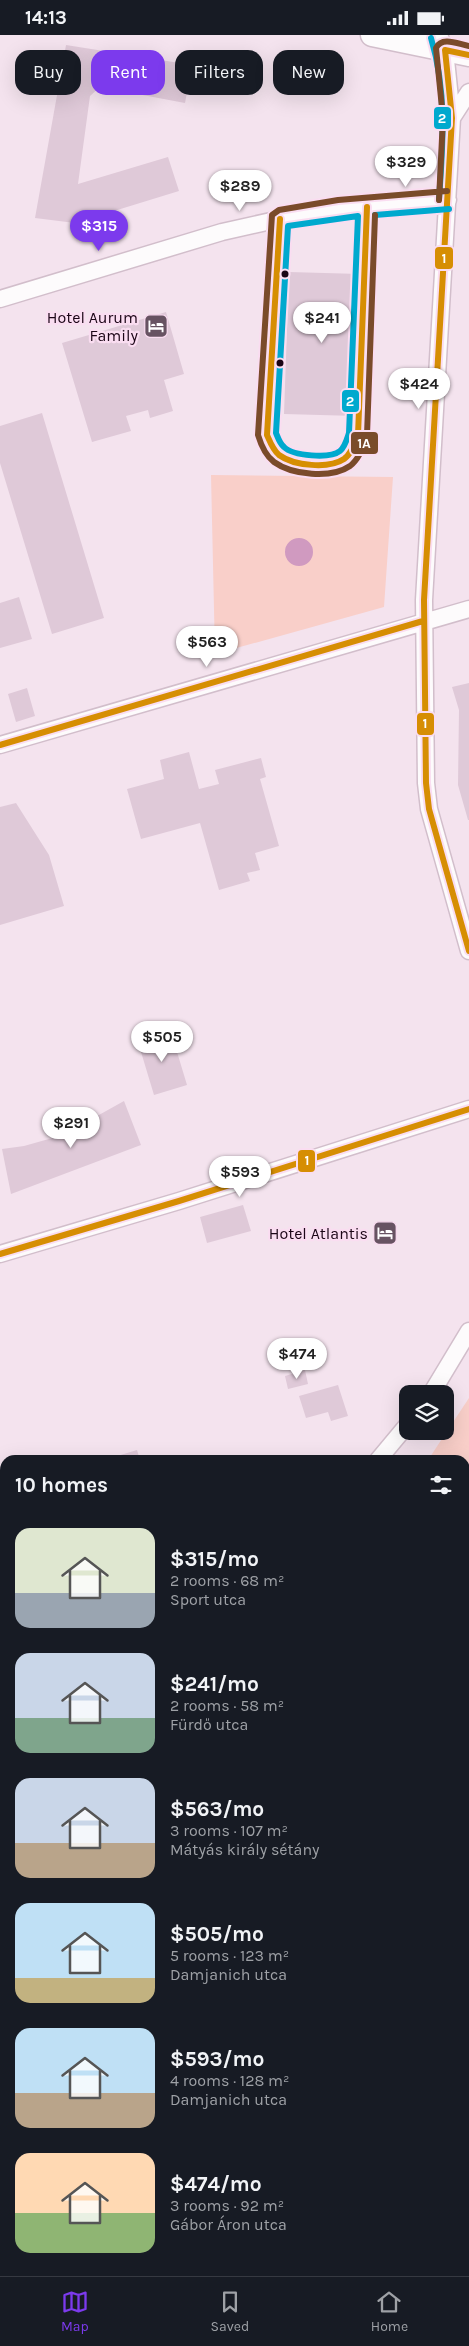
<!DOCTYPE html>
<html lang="en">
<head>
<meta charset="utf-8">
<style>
  body { margin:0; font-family:Karla,sans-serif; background:#20242c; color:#f1f3f6; height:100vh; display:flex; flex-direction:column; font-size:19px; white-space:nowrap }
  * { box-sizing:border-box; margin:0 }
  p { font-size:16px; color:#9ea1a6 }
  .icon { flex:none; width:28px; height:28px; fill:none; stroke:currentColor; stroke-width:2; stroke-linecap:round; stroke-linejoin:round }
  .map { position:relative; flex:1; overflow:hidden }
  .drawer { position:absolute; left:0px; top:1420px; width:470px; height:821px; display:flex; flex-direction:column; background:#171b24; border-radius:15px 15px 0 0; box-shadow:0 5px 20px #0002 }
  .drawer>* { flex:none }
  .banner { position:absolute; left:15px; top:15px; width:440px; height:45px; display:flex; gap:10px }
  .tools { position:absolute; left:399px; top:1350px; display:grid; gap:10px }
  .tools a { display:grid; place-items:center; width:55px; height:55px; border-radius:10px; background:#171b24; box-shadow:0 5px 20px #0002; font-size:25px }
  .price { position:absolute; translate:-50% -42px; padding:0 11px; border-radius:18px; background:#fff; color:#222; font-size:16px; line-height:32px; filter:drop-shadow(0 1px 2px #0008) }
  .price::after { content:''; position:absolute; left:50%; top:30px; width:15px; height:11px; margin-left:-8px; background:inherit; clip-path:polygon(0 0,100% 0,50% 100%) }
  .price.on { background:#7c3aed; color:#fff }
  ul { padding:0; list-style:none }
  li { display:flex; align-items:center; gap:15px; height:125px; padding:0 15px }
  li span { display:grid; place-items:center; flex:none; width:140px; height:100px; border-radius:15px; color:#555 }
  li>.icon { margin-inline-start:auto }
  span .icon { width:60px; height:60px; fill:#fffc; stroke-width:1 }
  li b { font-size:21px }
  h2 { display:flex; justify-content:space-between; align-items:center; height:60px; padding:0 15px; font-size:21px }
  .chip { padding:0 18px; border-radius:15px; background:#171b24; box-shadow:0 5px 20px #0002; font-size:18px; line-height:45px }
  .chip.on { background:#7c3aed; color:#fff }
  .status { display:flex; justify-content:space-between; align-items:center; height:35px; padding:0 25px; background:#171b24; direction:ltr }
  .status svg { height:14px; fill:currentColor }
  .tabs { display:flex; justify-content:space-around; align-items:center; height:70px; border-top:1px solid #363941; background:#171b24; font-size:14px; color:#9ea1a6 }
  .tabs a { display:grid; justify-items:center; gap:2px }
  .tabs .on { color:#7c3aed }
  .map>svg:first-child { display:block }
  .park { fill:#f9cfc9 }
  .water { fill:#d09ac0 }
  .building { fill:#dfc9d8 }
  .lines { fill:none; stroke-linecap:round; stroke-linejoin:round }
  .street-casing { stroke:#d2becb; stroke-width:19 }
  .secondary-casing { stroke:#d2becb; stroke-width:25 }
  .street { stroke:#fdfbfc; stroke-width:16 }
  .secondary { stroke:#fdfbfc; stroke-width:22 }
  .bus-1-casing { stroke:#faddf1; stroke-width:10 }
  .bus-2-casing { stroke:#faddf1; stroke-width:10 }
  .bus-3-casing { stroke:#faddf1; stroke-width:10 }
  .bus-1 { stroke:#d68e03; stroke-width:6 }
  .bus-2 { stroke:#00a9ce; stroke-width:6 }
  .bus-3 { stroke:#7a4b2a; stroke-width:6 }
  .bus-dot { fill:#1b0516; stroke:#faddf1; stroke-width:2 }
  .labels { text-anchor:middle; stroke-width:4.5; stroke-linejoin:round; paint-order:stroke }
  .poi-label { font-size:16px; fill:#1b0516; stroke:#faddf1; text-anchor:end }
  .line-badge { stroke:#faddf1; stroke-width:2 }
  .badge-label { font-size:14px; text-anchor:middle; font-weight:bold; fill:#fff }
</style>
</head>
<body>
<div class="status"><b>14:13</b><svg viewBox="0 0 49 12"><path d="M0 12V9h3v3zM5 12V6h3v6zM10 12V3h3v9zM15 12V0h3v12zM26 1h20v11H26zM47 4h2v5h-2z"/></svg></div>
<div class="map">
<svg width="469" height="2241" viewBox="0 0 469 2241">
  <rect width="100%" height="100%" fill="#f4e3ee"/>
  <path class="park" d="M211,440L393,442L384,572L215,619Z
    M469,1363V2241H0V1771L5,1769V2236H465V1425H428Z"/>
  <path class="water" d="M285 517a14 14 0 1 1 28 0a14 14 0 1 1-28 0Z
    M469,1705V1818L467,1821L465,1819V1710Z
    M222,2236H392L397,2241H223Z"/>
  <path class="building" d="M66,10L192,30L185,68L100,52L90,61L78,149L168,122L179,156L75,188L35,183Z
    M289,237L360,239L356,381L284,379Z
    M166,277L184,339L164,345L173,376L150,383L148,375L126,381L131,396L92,407L62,308Z
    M42,378L104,583L52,599L0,428V391Z
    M19,562L32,604L0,613V568Z
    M469,648V785H468L458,750L459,675L452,652Z
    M27,653L35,681L16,687L8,659Z
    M189,717L199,754L219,749L215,735L261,723L266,742L260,744L279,811L255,818L260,835L247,838L250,846L219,855L200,788L141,804L127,754L164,744L160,725Z
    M16,768L49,820L64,871L0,890V772Z
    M171,997L187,1050L154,1060L138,1007Z
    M124,1066L141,1110L11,1159L2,1114L24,1111L63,1100Z
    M243,1170L251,1196L207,1208L200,1182Z
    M305,1335L308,1349L288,1354L285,1341Z
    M338,1350L348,1381L331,1386L328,1377L306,1383L299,1361Z
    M137,1415L140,1425H115L114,1422Z
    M469,1430V1498L465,1501V1434Z
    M469,1516V1584L465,1579V1520Z
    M5,1525V1546L0,1526Z
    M5,1605V1624L0,1626V1607Z"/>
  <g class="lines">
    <g class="street-casing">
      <path id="street" d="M439,0L445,15L452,83L424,565L426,748L429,774L469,916
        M452,83L469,57
        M0,264L222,197L280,184L339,174L448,165
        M0,710L469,574
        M0,1219L179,1166L469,1074
        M431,1359L469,1296
        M378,1425L408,1389
        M0,1691L5,1690
        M0,2175L5,2173"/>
    </g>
    <g class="secondary-casing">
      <path id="secondary" d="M372,0L469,20"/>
    </g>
    <use href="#street" class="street"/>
    <use href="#secondary" class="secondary"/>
    <g class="bus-1-casing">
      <path id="bus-1" d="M469,20L445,15L452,83L424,565L426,748L429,774L469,916
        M280,184L267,400C270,407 273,415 279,420C294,431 329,434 344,424C352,418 355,408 358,400L367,172
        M0,710L423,586
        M0,1219L179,1166L469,1074"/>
    </g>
    <g class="bus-2-casing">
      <path id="bus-2" d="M431,3C447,56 443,109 439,164
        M375,180L449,174
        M358,181L349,398C347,404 345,412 340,416C330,424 293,421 284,412C280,409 278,403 276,398L288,191Z"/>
    </g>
    <g class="bus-3-casing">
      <path id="bus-3" d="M439,165L443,83L436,13C442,1 458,9 469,11
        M375,180L367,400C364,411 359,424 350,431C331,444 292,440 274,427C266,421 261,410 258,400L272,180L279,175L338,165L447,156"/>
    </g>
    <use href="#bus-1" class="bus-1"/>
    <use href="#bus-2" class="bus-2"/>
    <use href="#bus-3" class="bus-3"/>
  </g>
  <defs>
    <g id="hotel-square" transform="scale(1.25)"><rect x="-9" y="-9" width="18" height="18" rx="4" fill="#675362" stroke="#faddf1"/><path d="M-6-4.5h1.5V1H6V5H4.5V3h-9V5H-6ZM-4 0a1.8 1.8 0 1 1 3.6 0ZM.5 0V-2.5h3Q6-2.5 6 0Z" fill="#fff"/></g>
  </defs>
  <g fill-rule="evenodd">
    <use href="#hotel-square" x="156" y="291"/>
    <use href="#hotel-square" x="385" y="1198"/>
  </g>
  <g class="bus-dot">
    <circle cx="285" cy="239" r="4.5"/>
    <circle cx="280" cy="328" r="4.5"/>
  </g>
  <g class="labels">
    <g class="poi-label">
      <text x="138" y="288">Hotel Aurum<tspan x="138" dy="18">Family</tspan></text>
      <text x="368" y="1204">Hotel Atlantis</text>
    </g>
  </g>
  <g class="line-badge">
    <rect x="433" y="71" width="19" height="24" rx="5" fill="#00a9ce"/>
    <rect x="434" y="211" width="20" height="24" rx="5" fill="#d68e03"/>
    <rect x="341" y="354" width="19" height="24" rx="5" fill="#00a9ce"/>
    <rect x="350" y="396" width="29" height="24" rx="5" fill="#7a4b2a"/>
    <rect x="416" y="677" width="19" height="24" rx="5" fill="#d68e03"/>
    <rect x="297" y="1114" width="19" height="24" rx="5" fill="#d68e03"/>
  </g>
  <g class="badge-label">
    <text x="442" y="88">2</text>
    <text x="444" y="228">1</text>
    <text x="350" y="371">2</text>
    <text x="364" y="413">1A</text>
    <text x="425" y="693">1</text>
    <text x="307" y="1130">1</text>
  </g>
</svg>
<div class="tools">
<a><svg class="icon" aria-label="layers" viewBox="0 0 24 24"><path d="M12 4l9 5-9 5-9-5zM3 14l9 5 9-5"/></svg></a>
</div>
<b class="price" style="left:406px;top:153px">$329</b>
<b class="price" style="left:240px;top:177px">$289</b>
<b class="price on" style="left:99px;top:217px">$315</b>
<b class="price" style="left:322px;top:309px">$241</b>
<b class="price" style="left:419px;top:375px">$424</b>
<b class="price" style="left:207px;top:633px">$563</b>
<b class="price" style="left:162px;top:1028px">$505</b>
<b class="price" style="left:71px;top:1114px">$291</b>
<b class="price" style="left:240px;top:1163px">$593</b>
<b class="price" style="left:297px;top:1345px">$474</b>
<div class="banner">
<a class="chip">Buy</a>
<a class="chip on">Rent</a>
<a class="chip">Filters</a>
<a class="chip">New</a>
</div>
<section class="drawer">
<h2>10 homes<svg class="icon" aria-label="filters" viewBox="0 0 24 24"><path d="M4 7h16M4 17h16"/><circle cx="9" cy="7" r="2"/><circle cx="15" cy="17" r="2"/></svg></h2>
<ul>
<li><span style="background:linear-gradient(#dfe7d0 65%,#9aa5b1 0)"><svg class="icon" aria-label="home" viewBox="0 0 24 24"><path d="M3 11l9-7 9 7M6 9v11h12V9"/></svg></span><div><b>$315/mo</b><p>2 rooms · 68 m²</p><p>Sport utca</p></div></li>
<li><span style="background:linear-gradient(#c9d6e8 65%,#7fa58c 0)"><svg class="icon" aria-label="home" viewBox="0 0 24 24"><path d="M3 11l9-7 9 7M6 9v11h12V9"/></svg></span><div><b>$241/mo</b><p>2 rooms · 58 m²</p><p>Fürdő utca</p></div></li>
<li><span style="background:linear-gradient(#c9d6e8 65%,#b9a48a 0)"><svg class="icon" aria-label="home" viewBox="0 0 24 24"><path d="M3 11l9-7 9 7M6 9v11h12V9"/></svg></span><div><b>$563/mo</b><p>3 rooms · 107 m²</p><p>Mátyás király sétány</p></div></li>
<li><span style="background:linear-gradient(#bfe0f5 75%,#c2b280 0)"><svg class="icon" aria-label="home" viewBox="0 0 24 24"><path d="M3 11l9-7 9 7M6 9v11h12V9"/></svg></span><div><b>$505/mo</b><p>5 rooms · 123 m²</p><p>Damjanich utca</p></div></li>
<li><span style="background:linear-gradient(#bfe0f5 65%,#b9a48a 0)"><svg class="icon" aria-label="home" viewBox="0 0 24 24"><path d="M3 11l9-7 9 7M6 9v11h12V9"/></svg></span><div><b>$593/mo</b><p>4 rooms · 128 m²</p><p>Damjanich utca</p></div></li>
<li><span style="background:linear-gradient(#ffd9b3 60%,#8fb573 0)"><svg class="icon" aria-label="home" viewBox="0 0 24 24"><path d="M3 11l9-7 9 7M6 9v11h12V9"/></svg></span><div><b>$474/mo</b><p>3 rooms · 92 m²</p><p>Gábor Áron utca</p></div></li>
</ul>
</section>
</div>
<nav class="tabs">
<a class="on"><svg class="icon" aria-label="map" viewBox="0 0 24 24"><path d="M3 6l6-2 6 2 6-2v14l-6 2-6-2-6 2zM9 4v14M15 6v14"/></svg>Map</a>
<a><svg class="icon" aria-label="saved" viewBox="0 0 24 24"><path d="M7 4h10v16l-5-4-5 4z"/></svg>Saved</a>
<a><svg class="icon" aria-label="home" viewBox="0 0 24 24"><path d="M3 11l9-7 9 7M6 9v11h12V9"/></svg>Home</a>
</nav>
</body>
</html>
